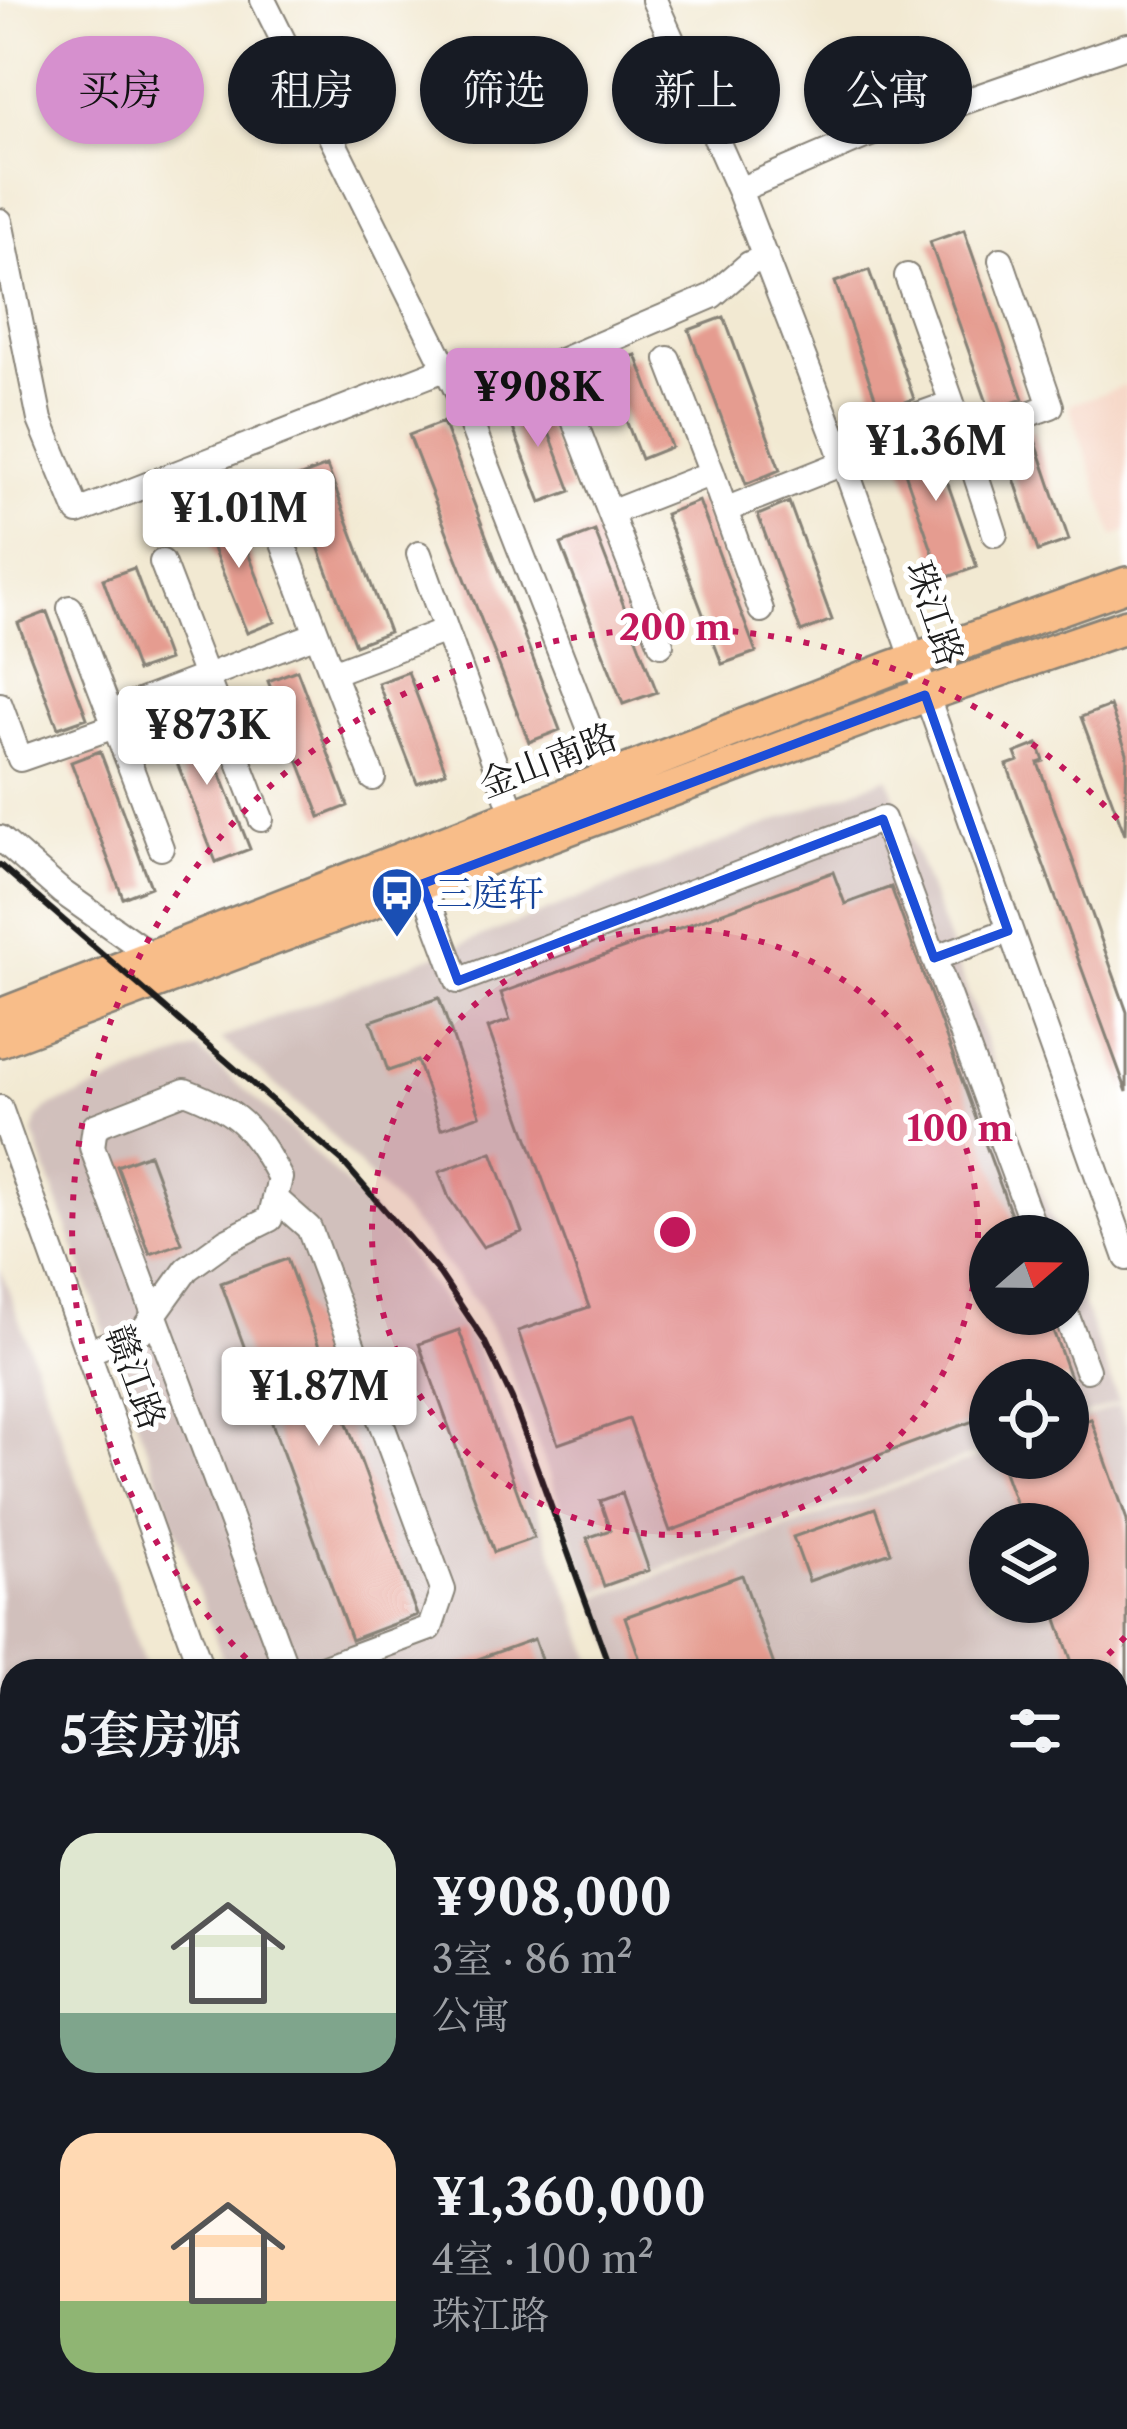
<!DOCTYPE html>
<html lang="zh">
<head>
<meta charset="utf-8">
<style>
  body { margin:0; font-family:"Libre Caslon Text","Noto Serif SC",serif; background:#20242c; color:#f1f3f6; height:100vh; display:flex; flex-direction:column; font-size:45px; white-space:nowrap }
  * { box-sizing:border-box; margin:0 }
  p { font-size:39px; color:#9ea1a6 }
  .icon { flex:none; width:66px; height:66px; fill:none; stroke:currentColor; stroke-width:2; stroke-linecap:round; stroke-linejoin:round }
  .map { position:relative; flex:1; overflow:hidden }
  .details { position:absolute; left:0px; top:1659px; width:1128px; height:771px; display:flex; flex-direction:column; background:#171b24; border-radius:36px 36px 0 0; box-shadow:0 3px 9px #0004 }
  .details>* { flex:none }
  .guide { position:absolute; left:36px; top:36px; width:1056px; height:108px; display:flex; gap:24px }
  .needle { width:78px; rotate:70deg }
  .fabs { position:absolute; left:969px; top:1215px; display:grid; gap:24px }
  .fabs a { display:grid; place-items:center; width:120px; height:120px; border-radius:50%; background:#171b24; box-shadow:0 3px 9px #0004; font-size:60px }
  .price { position:absolute; translate:-50% -102px; padding:0 27px; border-radius:12px; background:#fff; color:#222; font-size:39px; line-height:78px; filter:drop-shadow(0 3px 6px #0008) }
  .price::after { content:''; position:absolute; left:50%; top:72px; width:36px; height:27px; margin-left:-18px; background:inherit; clip-path:polygon(0 0,100% 0,50% 100%) }
  .price.current { background:#d690ce; color:#111 }
  ul { padding:0; list-style:none }
  li { display:flex; align-items:center; gap:36px; height:300px; padding:0 60px }
  li span { display:grid; place-items:center; flex:none; width:336px; height:240px; border-radius:36px; color:#555 }
  li>.icon { margin-inline-start:auto }
  span .icon { width:144px; height:144px; fill:#fffc; stroke-width:1 }
  li b { font-size:51px }
  h2 { display:flex; justify-content:space-between; align-items:center; height:144px; padding:0 60px; font-size:51px }
  .tag { padding:0 42px; border-radius:54px; background:#171b24; box-shadow:0 3px 9px #0004; font-size:42px; line-height:108px }
  .tag.current { background:#d690ce; color:#111 }
  .map>svg:first-child { display:block }
  .built { fill:#f5d3c1 }
  .industrial { fill:#d1c0bc; fill-rule:evenodd }
  .building { fill:#e59c90 }
  .lines { fill:none; stroke-linecap:round; stroke-linejoin:round }
  .minor-casing { stroke:#878277; stroke-width:28 }
  .major-casing { stroke:#878277; stroke-width:38 }
  .minor { stroke:#fff; stroke-width:24 }
  .major { stroke:#f8bd89; stroke-width:33 }
  .rail { stroke:#1c1c1c; stroke-width:6 }
  .marked { fill:none; stroke:#1d4ed8; stroke-width:9; stroke-linejoin:round }
  .ring { fill:none; stroke:#c2185b; stroke-width:6; stroke-dasharray:6 12 }
  .labels { text-anchor:middle; stroke-width:10; stroke-linejoin:round; paint-order:stroke }
  .street-label { font-size:36px; fill:#1c1c1c; stroke:#fff }
  .transit-label { font-size:36px; fill:#164399; stroke:#fff; text-anchor:start }
  .centre { fill:#c2185b; stroke:#fff; stroke-width:6 }
  .ring-label { font-size:36px; text-anchor:middle; font-weight:bold; fill:#c2185b; stroke:#fff; stroke-width:10; stroke-linejoin:round; paint-order:stroke }
</style>
</head>
<body>
<div class="map">
<svg width="1127" height="2429" viewBox="0 0 1127 2429">
  <rect width="100%" height="100%" fill="#fff"/>
  <filter id="ink" filterUnits="userSpaceOnUse"><feTurbulence type="fractalNoise" baseFrequency=".00833" numOctaves="2"/><feDisplacementMap in="SourceGraphic" scale="24" xChannelSelector="R" yChannelSelector="G"/><feConvolveMatrix kernelMatrix="1 2 1 2 8 2 1 2 1" color-interpolation-filters="sRGB"/></filter>
  <filter id="wash" filterUnits="userSpaceOnUse"><feTurbulence type="fractalNoise" baseFrequency=".004" numOctaves="4" result="noise"/><feDisplacementMap in="SourceGraphic" scale="48" xChannelSelector="R" yChannelSelector="G"/><feGaussianBlur stdDeviation="2.7" result="paint"/><feColorMatrix in="noise" values="0 0 0 0 0 0 0 0 0 0 0 0 0 0 0 0 0 1.4 0 .05"/><feComposite in="paint" operator="in"/></filter>
  <g filter="url(#wash)">
    <rect width="100%" height="100%" fill="#f2e9d2"/>
    <path class="built" d="M1127,385V531L1114,536L1069,405Z"/>
    <path class="industrial" d="M888,777L1058,1236H990V1314H1068V1263L1119,1402L1068,1421V1380H990V1449L593,1594L504,1353L479,1308L424,1235L322,1125L221,1039Z
      M197,1049L286,1125L345,1183L396,1237L477,1348L597,1671H227L33,1133L37,1119L47,1108Z
      M0,1267L147,1671H12V1891L0,1847Z
      M1119,1405L1127,1427V2136L1116,2140V1671H622L596,1598L990,1453V1458H1068V1424ZM990,1524H1068V1602H990Z
      M1127,2143V2429H900L896,2418H1116V2147Z
      M240,2418H419L423,2429H241Z
      M495,2418H829L799,2429H499Z"/>
    <g id="blocks">
      <path class="building" d="M964,230L1023,399L990,411L930,242Z
        M869,270L914,399L880,411L835,282Z
        M724,317L780,470L746,484L689,330Z
        M636,355L671,447L641,459L605,366Z
        M536,398L571,491L541,502L506,410Z
        M443,422L560,730L529,742L409,435Z
        M929,430L977,567L942,579L894,441Z
        M1032,431L1069,540L1038,551L1002,442Z
        M327,466L389,632L355,645L293,479Z
        M699,501L756,652L722,664L665,514Z
        M789,502L832,620L801,632L758,515Z
        M231,509L275,622L247,633L202,521Z
        M595,531L657,692L623,704L561,544Z
        M134,568L168,660L137,671L103,579Z
        M47,612L87,718L58,728L18,623Z
        M297,670L348,806L320,817L268,681Z
        M408,672L446,772L417,783L378,683Z
        M1110,706L1127,753L1125,835L1081,717Z
        M197,714L250,849L216,862L163,727Z
        M1038,744L1044,761L1038,763L1127,1012V1092L1007,765L1018,761L1015,753Z
        M100,751L151,887L123,898L71,762Z
        M833,872L845,904L891,887L1019,1236H990V1314H1047L1071,1380H990V1415L670,1531L629,1419L558,1444L518,1331L589,1307L488,1028L510,1020L501,993Z
        M439,998L480,1115L441,1129L417,1061L388,1071L371,1021Z
        M492,1152L522,1232L483,1247L449,1198L439,1172Z
        M149,1154L182,1243L150,1254L117,1166Z
        M287,1259L417,1615L351,1640L221,1283Z
        M459,1330L534,1538L494,1552L419,1344Z
        M1091,1419L1127,1520V1688L1121,1689L1112,1664L1092,1671H1075L1051,1602H1068V1524H1023L999,1458H1068V1427Z
        M622,1493L649,1570L604,1586L587,1538L610,1530L600,1501Z
        M875,1508L891,1552L809,1581L793,1537Z
        M742,1575L776,1671H644L625,1617Z
        M534,1639L545,1671H450V1669Z"/>
    </g>
  </g>
  <g filter="url(#ink)">
    <use href="#blocks" fill-opacity="0" stroke="#878277" stroke-width="3"/>
    <g class="lines">
      <g class="minor-casing">
        <path id="minor" d="M263,0L463,403L609,778
          M654,0L739,190L837,444L1127,1258
          M739,190L865,136L1127,45
          M0,221L40,420L78,512L447,368
          M907,276L952,403
          M668,359L712,473
          M567,402L661,644
          M463,403L712,296L749,264L766,257
          M963,438L1051,406L1001,260
          M837,444L952,403L995,534
          M725,510L761,610
          M610,513L712,473L725,510L843,463
          M272,514L317,634
          M162,562L261,819
          M70,608L110,713
          M446,630L514,816
          M332,673L373,778
          M0,705L20,759L115,726L110,713L317,634L332,673L446,630L419,554
          M115,726L161,848
          M0,838L62,892L154,957
          M422,884L458,981L883,819L1037,1236
          M934,958L1008,931
          M0,1108L202,1671
          M275,1198L309,1228L443,1590L430,1628L314,1671
          M1066,1314L1087,1370
          M88,1352L143,1330L187,1269L226,1241L270,1219L280,1178C253,1127 238,1111 185,1091L95,1126L92,1147L287,1671
          M1116,1708L1127,1704
          M470,2418L473,2429
          M560,2418L564,2429"/>
      </g>
      <g class="major-casing">
        <path id="major" d="M0,1016L889,669L1127,584
          M0,1040L925,695L1127,626"/>
      </g>
      <use href="#minor" class="minor"/>
      <use href="#major" class="major"/>
      <path class="rail" d="M0,865L343,1162L440,1274L484,1340L512,1399L611,1671
        M883,2418L887,2429"/>
    </g>
  </g>
  <path class="marked" d="M925,695L1008,931L934,958L883,819L458,981L422,884Z"/>
  <circle cx="675" cy="1232" r="303" fill="#c2185b" fill-opacity=".12"/>
  <g class="ring">
    <circle cx="675" cy="1232" r="303"/>
    <path d="M1125 1637A605 605 0 0 1 1091 1671M259 1671A605 605 0 1 1 1125 827"/>
  </g>
  <defs>
    <g id="bus-pin" transform="scale(2.7)"><path d="M0 17L-7.5 6A9.5 9.5 0 1 1 7.5 6Z" fill="#1a4fb4" stroke="#fff"/><path d="M-5-6H5V4H4V6H2V4H-2V6H-4V4H-5ZM-3.5-4V0h7V-4ZM-3.5 1.2v1.5H-2V1.2ZM2 1.2v1.5H3.5V1.2Z" fill="#fff"/></g>
  </defs>
  <g fill-rule="evenodd">
    <use href="#bus-pin" x="397" y="893"/>
  </g>
  <g class="labels">
    <g class="street-label">
      <text transform="translate(935 613) rotate(71)" y="13">珠江路</text>
      <text transform="translate(548 760) rotate(-21)" y="13">金山南路</text>
      <text transform="translate(136 1377) rotate(70)" y="13">赣江路</text>
    </g>
    <g class="transit-label">
      <text x="436" y="906">三庭轩</text>
    </g>
  </g>
  <circle cx="675" cy="1232" r="18" class="centre"/>
  <g class="ring-label">
    <text x="675" y="640">200 m</text>
    <text x="960" y="1141">100 m</text>
  </g>
</svg>
<div class="fabs">
<a><svg class="needle" viewBox="-14 -14 28 28"><path d="M0-13l5 13h-10z" fill="#e53935"/><path d="M0 13l5-13h-10z" fill="#9ea1a6"/></svg></a>
<a><svg class="icon" aria-label="locate" viewBox="0 0 24 24"><circle cx="12" cy="12" r="6"/><path d="M12 2v4M12 18v4M2 12h4M18 12h4"/></svg></a>
<a><svg class="icon" aria-label="layers" viewBox="0 0 24 24"><path d="M12 4l9 5-9 5-9-5zM3 14l9 5 9-5"/></svg></a>
</div>
<b class="price current" style="left:538px;top:450px">¥908K</b>
<b class="price" style="left:936px;top:504px">¥1.36M</b>
<b class="price" style="left:239px;top:571px">¥1.01M</b>
<b class="price" style="left:207px;top:788px">¥873K</b>
<b class="price" style="left:319px;top:1449px">¥1.87M</b>
<div class="guide">
<a class="tag current">买房</a>
<a class="tag">租房</a>
<a class="tag">筛选</a>
<a class="tag">新上</a>
<a class="tag">公寓</a>
</div>
<section class="details">
<h2>5套房源<svg class="icon" aria-label="filters" viewBox="0 0 24 24"><path d="M4 7h16M4 17h16"/><circle cx="9" cy="7" r="2"/><circle cx="15" cy="17" r="2"/></svg></h2>
<ul>
<li><span style="background:linear-gradient(#dfe7d0 75%,#7fa58c 0)"><svg class="icon" aria-label="home" viewBox="0 0 24 24"><path d="M3 11l9-7 9 7M6 9v11h12V9"/></svg></span><div><b>¥908,000</b><p>3室 · 86 m²</p><p>公寓</p></div></li>
<li><span style="background:linear-gradient(#ffd9b3 70%,#8fb573 0)"><svg class="icon" aria-label="home" viewBox="0 0 24 24"><path d="M3 11l9-7 9 7M6 9v11h12V9"/></svg></span><div><b>¥1,360,000</b><p>4室 · 100 m²</p><p>珠江路</p></div></li>
</ul>
</section>
</div>
</body>
</html>
